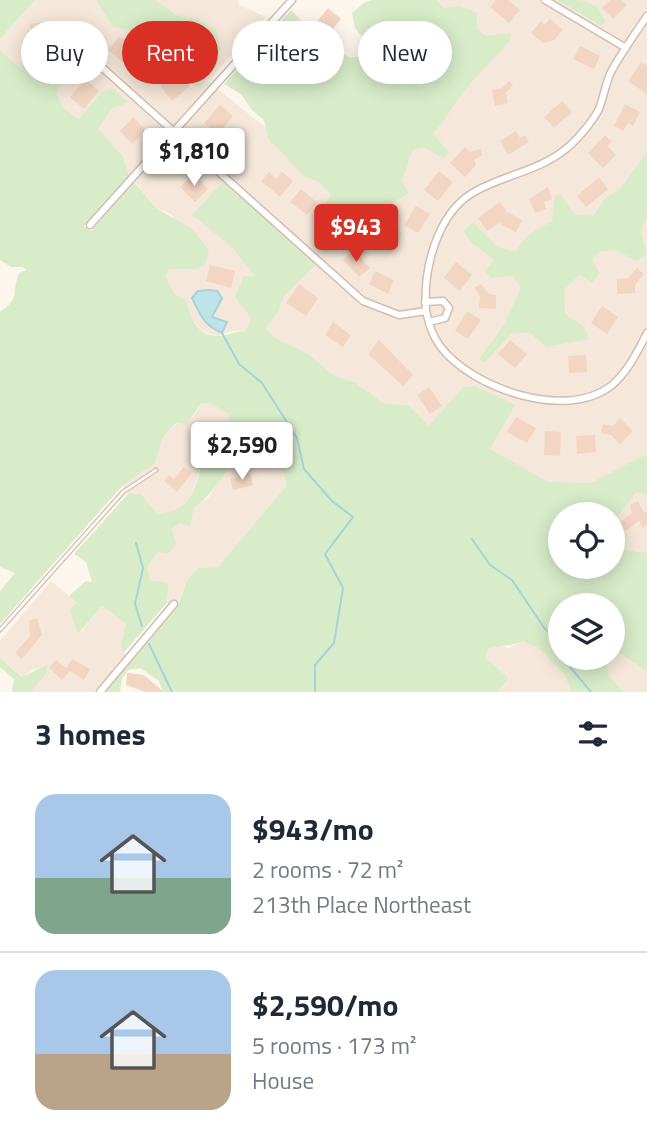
<!DOCTYPE html>
<html lang="en">
<head>
<meta charset="utf-8">
<style>
  body { margin:0; font-family:"Titillium Web",sans-serif; background:#f2f2f3; color:#1f2937; height:100vh; display:flex; flex-direction:column; font-size:26px; white-space:nowrap }
  * { box-sizing:border-box; margin:0 }
  p { font-size:23px; color:#747a83 }
  .icon { flex:none; width:38px; height:38px; fill:none; stroke:currentColor; stroke-width:2; stroke-linecap:round; stroke-linejoin:round }
  .map { position:relative; height:692px; overflow:hidden }
  .panel { display:flex; flex-direction:column; background:#fff; flex:1 }
  .panel>* { flex:none }
  .banner { position:absolute; left:21px; top:21px; width:606px; height:63px; display:flex; gap:14px }
  .fabs { position:absolute; left:548px; top:502px; display:grid; gap:14px }
  .fabs a { display:grid; place-items:center; width:77px; height:77px; border-radius:50%; background:#fff; box-shadow:0 4px 18px #0003; font-size:35px }
  .price { position:absolute; translate:-50% -60px; padding:0 16px; border-radius:7px; background:#fff; color:#222; font-size:23px; line-height:46px; filter:drop-shadow(0 2px 4px #0008) }
  .price::after { content:''; position:absolute; left:50%; top:42px; width:21px; height:16px; margin-left:-10px; background:inherit; clip-path:polygon(0 0,100% 0,50% 100%) }
  .price.selected { background:#d93025; color:#fff }
  ul { padding:0; list-style:none }
  li { display:flex; align-items:center; gap:21px; height:175px; padding:0 35px }
  li+li { border-top:2px solid #e0e1e3 }
  li span { display:grid; place-items:center; flex:none; width:196px; height:140px; border-radius:21px; color:#555 }
  li>.icon { margin-inline-start:auto }
  span .icon { width:84px; height:84px; fill:#fffc; stroke-width:1 }
  li b { font-size:30px }
  h2 { display:flex; justify-content:space-between; align-items:center; height:84px; padding:0 35px; font-size:30px }
  .tag { padding:0 24px; border-radius:32px; background:#fff; box-shadow:0 4px 18px #0003; font-size:24px; line-height:63px }
  .tag.selected { background:#d93025; color:#fff }
  .map>svg:first-child { display:block }
  .residential { fill:#f5e8da }
  .green { fill:#d8ecc9 }
  .water { fill:#bfe3e8; stroke:#a5d3da; stroke-width:2 }
  .lines { fill:none; stroke-linecap:round; stroke-linejoin:round }
  .stream { stroke:#a5d3da; stroke-width:2 }
  .building { fill:#f3d5c3 }
  .lane-casing { stroke:#d1beb0; stroke-width:5 }
  .street-casing { stroke:#d1beb0; stroke-width:9 }
  .lane { stroke:#fff; stroke-width:2.5 }
  .street { stroke:#fff; stroke-width:6 }
</style>
</head>
<body>
<div class="map">
<svg width="647" height="692" viewBox="0 0 647 692">
  <rect width="100%" height="100%" fill="#fdf6ec"/>
  <path class="residential" d="M35,0H107L206,80L198,19L178,16L155,0H238L239,5L266,17L208,81L360,204L390,0H647V480L637,492L647,495V553L613,548L612,514H560L479,478L354,382L335,376L307,353L277,339L266,328L278,312L252,318L245,332L233,331L217,336L203,331L190,318L187,301L175,294L165,276L170,269H195L171,214L156,208L129,175L123,156L98,129L111,110L127,102L102,92L79,119L64,108L57,94L58,57L19,67L0,50V39Z
    M210,403L228,414L231,431L222,440H212L206,448L190,501L174,512L158,514L141,494L129,493L122,486L155,463L163,437L177,423L193,417L201,404Z
    M263,448L276,449L282,460L286,486L218,567L198,568L186,582L175,609L167,603L169,583L150,580L148,566L172,529L180,523L189,527L194,508L209,497L223,472L243,456Z
    M51,581L78,603L79,634L102,606L126,624L121,644L126,655L95,692H31L35,668L23,677L0,658V641Z
    M523,641L539,647L564,674L572,692H497L509,678L486,658L488,649L500,646L508,648Z
    M613,653L621,654L647,672V692H624L609,676L604,660L612,658Z"/>
  <path class="green" d="M0,0H35L0,39Z
    M96,0H155L178,16L198,19L216,31L221,48L201,88L193,84L183,68L153,70L142,65L138,57L141,44L128,29L113,27Z
    M373,0H436L444,8L460,6L477,13V29L486,36L510,33L511,40C495,58 477,74 462,94C452,107 445,121 433,134L449,152L443,158L424,147L413,150C407,161 408,170 401,180L409,193L394,202L388,214L402,234L397,245L342,235L329,241L319,233L320,212L331,195L318,181L305,177L268,139L264,120L252,110L241,94L224,84L291,10C301,19 304,28 312,35C324,46 338,51 351,58L359,56L366,41L355,28L352,13L364,3Z
    M557,0H580L598,7L605,21L602,26Z
    M0,50L19,67L58,57L69,60L57,94L64,108L79,119L102,92L112,87L128,102L111,110L98,129L123,156L129,175L84,226L91,231L134,182L156,208L192,229L209,250L205,265L195,269H170L165,276L175,294L187,301C189,317 198,336 218,336C228,336 234,331 245,332L251,318L235,297L244,276H255L230,245L192,215L223,182L317,263L284,296L278,312L266,328L277,339L307,353L335,376L354,382L383,403L409,406L429,426L463,387L476,386L515,405L490,449L548,482L591,483L647,454V495L637,492L613,522L612,514H560V567H612L613,548L647,553V672L621,654L613,653L612,606H560V658H606L609,676L624,692H572L564,674L539,648L523,641C510,647 501,645 488,649L486,658L509,678L497,692H163L159,681L140,668L128,670L122,679L120,692H105L177,608L186,582L198,568L218,567L286,486L282,460L276,449C229,445 225,486 194,508L190,527L180,523L172,529L176,544L168,554L158,552L148,566L150,580L169,583L167,603L123,653L121,644L126,624L102,606L78,634L70,610L77,603L69,596L86,581L92,582L86,562L74,554L129,493L141,494L158,514C207,509 191,468 213,439L222,440L230,431L228,414L210,403L201,404L186,424L176,423L163,437L155,463L122,486L0,624V591L15,573L0,567V312C21,297 11,294 19,273L26,270L23,267H11L0,260Z
    M647,152V214L641,232L646,254L638,261L615,250L599,252L592,260L600,273L592,283L580,274L564,290L565,314L584,327L589,339L546,347L529,332L511,334L484,363L479,359L505,323L521,288L513,276L491,278L485,271L494,260L471,242L463,231L473,222L497,247L515,252C525,236 535,229 552,222L555,196L561,194L574,214L593,216L606,197L620,189Z
    M0,658L22,677L46,666L47,672L31,692H12L14,679L0,667Z"/>
  <path class="water" d="M209,290L217,291L222,298L212,317L227,322L222,333C202,324 201,315 192,298L198,291Z"/>
  <g class="lines">
    <path class="stream" d="M222,333L239,364L262,383L297,438L304,469L332,501L353,517L325,554L343,588L334,643L315,665V692
      M472,539L490,565L512,580L545,629L560,643
      M136,543L143,568L135,604L142,626
      M149,644L172,692
      M569,658L570,667L591,692"/>
  </g>
  <path class="building" d="M496,0H508L520,10L509,23L490,7Z
    M610,0H622L627,5L613,19L602,8Z
    M328,8L341,19L324,40L311,29Z
    M550,19L563,30L554,40L543,43L531,33L541,21L545,25Z
    M48,22L51,26L54,50L30,52L27,30H31L30,24Z
    M120,36L137,51L125,64L108,50Z
    M580,46L600,56L594,69L573,59Z
    M641,62L647,66V94L628,81Z
    M178,71L190,86L172,101L160,86Z
    M85,79L99,91L84,109L70,97Z
    M509,81L513,85L506,93L508,103L495,106L492,90L502,88Z
    M562,101L572,112L554,128L544,117Z
    M625,104L640,112L633,126L628,123L623,131L614,126Z
    M220,105L233,116L218,134L204,123Z
    M133,117L146,130L132,144L120,131Z
    M516,131L520,138L525,135L529,142L508,155L500,141Z
    M605,135L612,142L607,146L616,155L603,168L588,153Z
    M465,147L470,152L481,149L482,156L474,159L476,165L465,177L450,163Z
    M439,171L453,182L438,201L424,190Z
    M269,172L276,179L282,172L293,181L280,197L261,181Z
    M194,174L208,189L195,202L180,187Z
    M599,177L608,189L586,207L577,196Z
    M548,187L552,199L544,202L546,209L535,213L529,199Z
    M301,189L317,202L307,215L290,202Z
    M500,202L507,212L522,220L516,232L499,223L487,231L478,218Z
    M416,206L430,214L418,233L404,225Z
    M354,250L370,268L359,277L343,260Z
    M456,262L472,275L460,291L444,278Z
    M210,265L235,271L231,288L206,281Z
    M637,268L644,274L635,285V293L617,294V279L628,278Z
    M375,271L394,280L388,294L369,284Z
    M299,284L318,298L306,316L286,303Z
    M481,284L489,294L496,295V309L479,308L480,296L474,288Z
    M602,306L618,317L607,334L591,323Z
    M467,311L481,320L468,339L455,331Z
    M333,322L351,335L343,347L325,335Z
    M379,340L413,375L403,386L368,354Z
    M510,340L527,354L515,368L498,354Z
    M586,355L587,372L569,373L568,356Z
    M429,387L442,406L430,414L417,395Z
    M516,417L536,428L527,443L507,432Z
    M620,418L633,431L620,444L611,435L601,433L603,424L613,426Z
    M545,431L561,432L560,456L544,455Z
    M595,435L596,452L577,454L576,436Z
    M184,467L192,473L177,492L164,481L169,475L174,479Z
    M250,473L253,485L233,490L230,479Z
    M638,501L644,513L647,512V526L642,527L639,521L625,531L620,523L632,513L630,505Z
    M37,618L42,635L22,659L15,653L30,636L29,621Z
    M72,659L90,669L84,680L70,671L62,680L49,668L56,660L66,668Z
    M127,673L144,675L164,692H145L126,685Z"/>
  <g class="lines">
    <g class="lane-casing">
      <path id="lane" d="M0,630L123,492L156,470"/>
    </g>
    <g class="street-casing">
      <path id="street" d="M545,0L626,48
        M77,45L363,301L399,315L426,311C429,324 432,335 440,346C471,388 565,421 611,386C627,373 638,351 647,333
        M90,225L292,0
        M425,302L443,301L449,308L445,318L429,322
        M426,311C423,271 436,214 474,192C503,175 540,171 567,148C577,140 591,123 598,111C604,98 605,83 612,70C622,52 635,34 647,16
        M100,692L174,604"/>
    </g>
    <use href="#lane" class="lane"/>
    <use href="#street" class="street"/>
  </g>
</svg>
<div class="fabs">
<a><svg class="icon" aria-label="locate" viewBox="0 0 24 24"><circle cx="12" cy="12" r="6"/><path d="M12 2v4M12 18v4M2 12h4M18 12h4"/></svg></a>
<a><svg class="icon" aria-label="layers" viewBox="0 0 24 24"><path d="M12 4l9 5-9 5-9-5zM3 14l9 5 9-5"/></svg></a>
</div>
<b class="price" style="left:194px;top:188px">$1,810</b>
<b class="price selected" style="left:356px;top:264px">$943</b>
<b class="price" style="left:242px;top:482px">$2,590</b>
<div class="banner">
<a class="tag">Buy</a>
<a class="tag selected">Rent</a>
<a class="tag">Filters</a>
<a class="tag">New</a>
</div>
</div>
<section class="panel">
<h2>3 homes<svg class="icon" aria-label="filters" viewBox="0 0 24 24"><path d="M4 7h16M4 17h16"/><circle cx="9" cy="7" r="2"/><circle cx="15" cy="17" r="2"/></svg></h2>
<ul>
<li><span style="background:linear-gradient(#a9c7e8 60%,#7fa58c 0)"><svg class="icon" aria-label="home" viewBox="0 0 24 24"><path d="M3 11l9-7 9 7M6 9v11h12V9"/></svg></span><div><b>$943/mo</b><p>2 rooms · 72 m²</p><p>213th Place Northeast</p></div></li>
<li><span style="background:linear-gradient(#a9c7e8 60%,#b9a48a 0)"><svg class="icon" aria-label="home" viewBox="0 0 24 24"><path d="M3 11l9-7 9 7M6 9v11h12V9"/></svg></span><div><b>$2,590/mo</b><p>5 rooms · 173 m²</p><p>House</p></div></li>
</ul>
</section>
</body>
</html>
